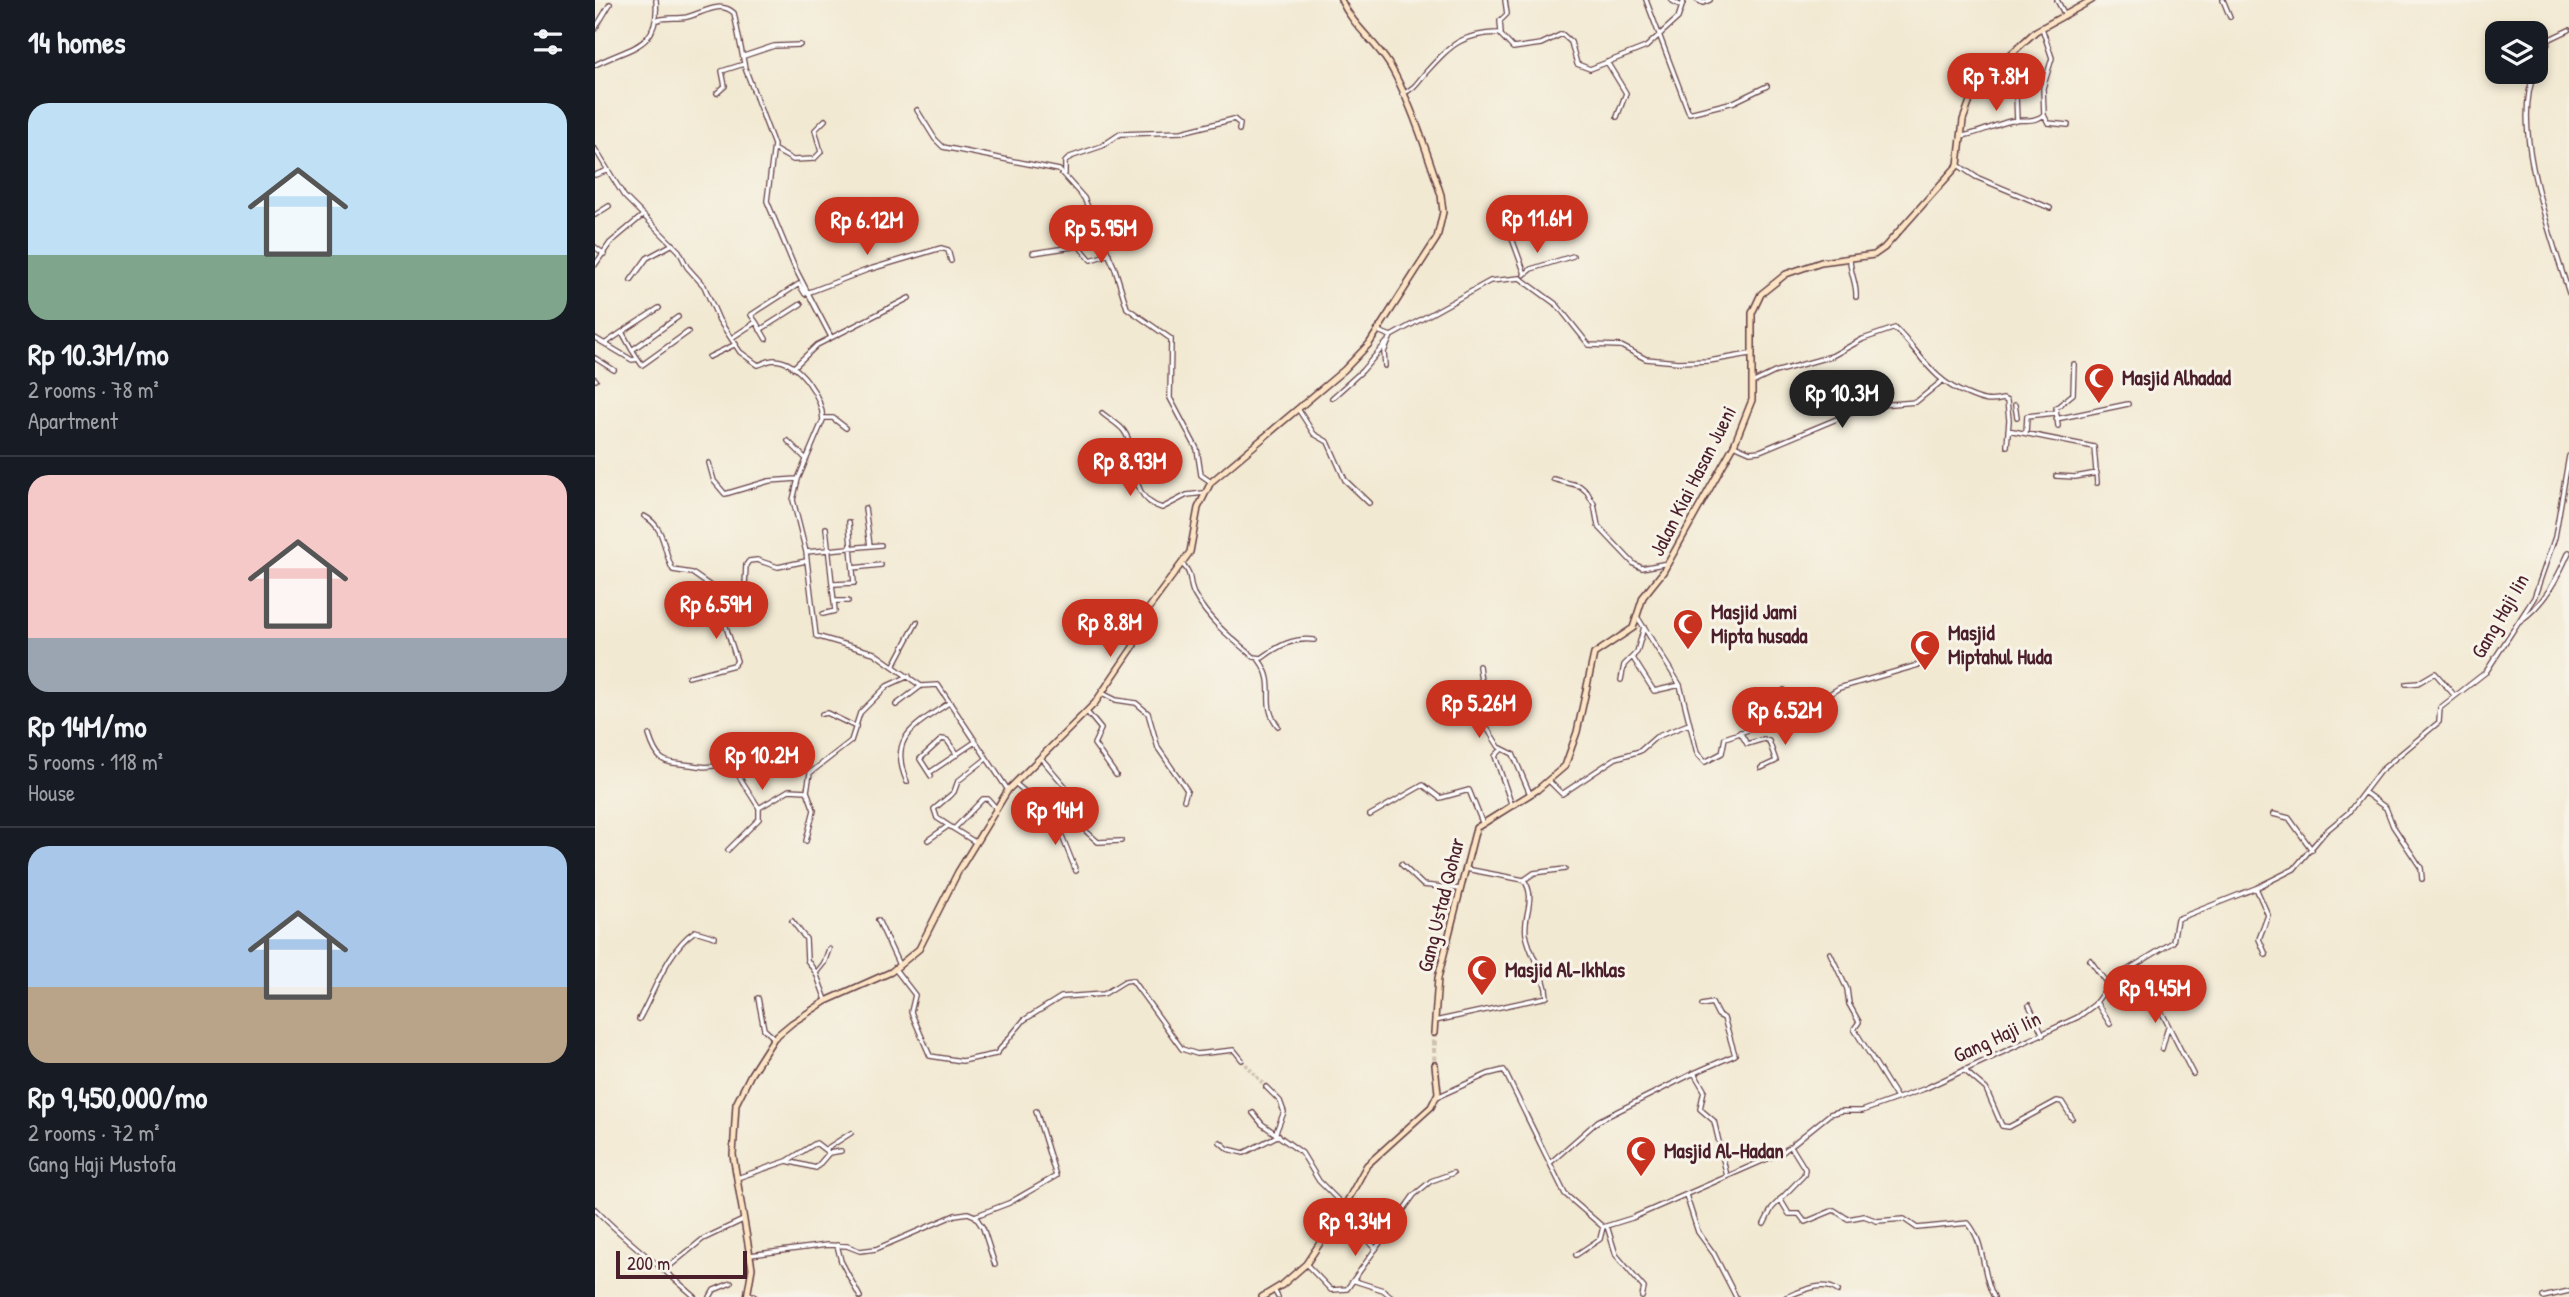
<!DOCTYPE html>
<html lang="en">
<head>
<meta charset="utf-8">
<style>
  body { margin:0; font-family:"Patrick Hand",sans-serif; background:#20242c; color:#f1f3f6; height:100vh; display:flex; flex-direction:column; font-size:26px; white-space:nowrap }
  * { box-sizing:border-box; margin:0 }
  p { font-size:23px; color:#9ea1a6 }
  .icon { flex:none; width:38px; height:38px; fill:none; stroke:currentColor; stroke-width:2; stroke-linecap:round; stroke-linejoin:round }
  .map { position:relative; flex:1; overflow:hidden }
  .drawer { display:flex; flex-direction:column; background:#171b24; width:595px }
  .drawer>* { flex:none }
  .buttons { position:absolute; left:1890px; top:21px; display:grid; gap:14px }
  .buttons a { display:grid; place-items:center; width:63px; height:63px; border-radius:14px; background:#171b24; box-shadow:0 4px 10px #0003; font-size:35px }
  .scale { position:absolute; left:21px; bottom:18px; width:131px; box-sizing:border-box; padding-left:7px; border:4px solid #4a1f2b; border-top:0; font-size:19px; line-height:24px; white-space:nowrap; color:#4a1f2b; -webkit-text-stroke:5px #f7f3e8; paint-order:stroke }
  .price { position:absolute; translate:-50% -60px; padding:0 16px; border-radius:24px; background:#c8321e; color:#fff; font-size:23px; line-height:46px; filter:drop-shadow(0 2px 4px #0008) }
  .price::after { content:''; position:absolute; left:50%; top:42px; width:21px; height:16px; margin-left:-10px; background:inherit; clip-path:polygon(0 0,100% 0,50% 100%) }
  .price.on { background:#222; color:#fff }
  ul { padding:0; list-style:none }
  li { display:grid; align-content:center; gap:14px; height:371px; padding:0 28px }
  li+li { border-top:2px solid #363941 }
  li span { display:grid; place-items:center; height:217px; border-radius:21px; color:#555 }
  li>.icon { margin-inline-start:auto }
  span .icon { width:126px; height:126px; fill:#fffc; stroke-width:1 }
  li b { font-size:30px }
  h2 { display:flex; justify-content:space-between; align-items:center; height:84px; padding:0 28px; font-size:30px }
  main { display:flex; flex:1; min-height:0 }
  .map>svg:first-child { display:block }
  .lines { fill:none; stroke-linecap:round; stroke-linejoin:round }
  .street-tunnel { stroke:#d0c1b1; stroke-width:3.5; stroke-dasharray:3.5 2; stroke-linecap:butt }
  .secondary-tunnel { stroke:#d0c1b1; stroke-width:5; stroke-dasharray:5 2.5; stroke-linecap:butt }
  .street-casing { stroke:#633d44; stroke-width:6 }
  .secondary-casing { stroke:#633d44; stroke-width:8 }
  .street { stroke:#fff; stroke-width:3.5 }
  .secondary { stroke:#fce5c4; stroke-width:5 }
  .labels { text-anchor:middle; stroke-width:6; stroke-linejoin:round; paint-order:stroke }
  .poi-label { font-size:21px; font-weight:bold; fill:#4a1f2b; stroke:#f7f3e8; text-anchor:start }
  .street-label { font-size:21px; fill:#4a1f2b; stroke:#f7f3e8 }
</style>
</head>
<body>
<main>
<section class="drawer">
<h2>14 homes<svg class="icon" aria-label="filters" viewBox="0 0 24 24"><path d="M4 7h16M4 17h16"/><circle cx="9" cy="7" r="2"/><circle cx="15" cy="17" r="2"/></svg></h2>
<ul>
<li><span style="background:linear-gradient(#bfe0f5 70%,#7fa58c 0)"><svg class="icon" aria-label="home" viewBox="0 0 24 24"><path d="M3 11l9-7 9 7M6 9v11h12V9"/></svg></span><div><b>Rp 10.3M/mo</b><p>2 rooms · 78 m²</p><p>Apartment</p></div></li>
<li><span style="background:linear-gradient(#f6c9c9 75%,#9aa5b1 0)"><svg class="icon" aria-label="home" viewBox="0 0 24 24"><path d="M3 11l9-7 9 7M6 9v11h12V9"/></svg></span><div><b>Rp 14M/mo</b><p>5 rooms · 118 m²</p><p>House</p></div></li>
<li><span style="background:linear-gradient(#a9c7e8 65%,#b9a48a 0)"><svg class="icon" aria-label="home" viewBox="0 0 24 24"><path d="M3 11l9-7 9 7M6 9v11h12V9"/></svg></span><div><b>Rp 9,450,000/mo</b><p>2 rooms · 72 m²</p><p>Gang Haji Mustofa</p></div></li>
</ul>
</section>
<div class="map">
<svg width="1974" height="1297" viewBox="0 0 1974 1297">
  <rect width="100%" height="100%" fill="#f7f3e8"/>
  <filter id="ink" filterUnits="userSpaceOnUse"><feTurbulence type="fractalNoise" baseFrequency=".0143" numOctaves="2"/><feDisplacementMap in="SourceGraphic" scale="14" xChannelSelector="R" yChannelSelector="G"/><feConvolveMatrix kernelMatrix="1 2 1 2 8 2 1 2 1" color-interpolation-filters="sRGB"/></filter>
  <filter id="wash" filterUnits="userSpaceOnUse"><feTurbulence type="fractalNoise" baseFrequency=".00686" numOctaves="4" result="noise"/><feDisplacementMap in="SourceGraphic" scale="28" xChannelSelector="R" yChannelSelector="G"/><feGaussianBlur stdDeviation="1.57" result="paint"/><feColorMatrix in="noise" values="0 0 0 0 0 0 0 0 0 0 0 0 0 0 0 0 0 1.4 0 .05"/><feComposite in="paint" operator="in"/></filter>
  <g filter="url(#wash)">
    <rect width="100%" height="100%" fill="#f2e9d2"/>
  </g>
  <g filter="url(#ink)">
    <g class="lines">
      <path class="street-tunnel" d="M647,1060L671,1087"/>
      <path class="secondary-tunnel" d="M839,1033L840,1065"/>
      <g class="street-casing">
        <path id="street" d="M1051,0L1094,113L1139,102L1172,86
          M1076,0L1086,6
          M1102,0L1108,3L1115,0
          M1462,0L1470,15
          M1628,0L1635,17
          M63,20C72,17 82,19 92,17C109,13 124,0 139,13L150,68L179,145L172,201L199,266L236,337
          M0,29L15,4
          M906,33L905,21L912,14L910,0
          M149,56L179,46L205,45
          M1012,62L1031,93L1022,117
          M0,65C36,46 65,49 61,0
          M1941,70L1955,39L1974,30
          M1940,72C1915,128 1956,236 1974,293
          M122,93L130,86L127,71L149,64
          M807,94C820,89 823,81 832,71C857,44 866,34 904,33L918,48L946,44L967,34L976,42L982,64L995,69L1051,47L1083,18L1089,0
          M1421,95L1422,121
          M322,110L340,139L348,147L464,170L489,198L520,269L532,308L576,339L575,398L602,449L606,475L616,482
          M1449,115L1453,123L1473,125
          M1366,136C1384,134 1398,125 1416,121C1428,119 1438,123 1449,115L1448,88L1457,58L1447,28
          M0,149L29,196L84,251L92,267L109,286L124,320L145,352L163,365C168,364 173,360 179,360C205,361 227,397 228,420L203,479L198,500L211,552L221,636L279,653L326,686L343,685L413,790
          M180,150L198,160L219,159L226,152L220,130L230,120
          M1363,165L1381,177L1455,208
          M470,174V162L475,157L507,146L525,134L587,132L639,119L645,124L644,130
          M0,175L13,170
          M904,203L930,274
          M0,215L14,206
          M0,247L9,254
          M438,253L484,246L496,260L514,254
          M1255,259C1255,274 1262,283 1261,297
          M0,265L15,243L47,216
          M929,275L936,269L978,256
          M36,280L52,258L78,244
          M212,293L272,270L346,248L353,250L356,261
          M83,317L37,350L47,365L93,332
          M161,322L171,339
          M165,330L206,304
          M783,331L796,336L895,281L925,278L962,305L994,345L1026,346L1051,359L1083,362L1114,361L1155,354
          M27,332L64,308
          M138,337L161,322L156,315L204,284L210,294
          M0,338L37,360L43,359
          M11,343L27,332L37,350
          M114,357L141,344
          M0,358L19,370
          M790,366L789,352L796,336
          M198,368L222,345L314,298
          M0,379L1,380
          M1157,383L1180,372L1237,356L1268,339L1300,328C1325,352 1337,381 1372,394C1386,400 1393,403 1408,399L1412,401L1414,420L1412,446
          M737,398L767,371L792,342
          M1420,405L1422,417
          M703,409L719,434L733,442L750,480L774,503
          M507,413C514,419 524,424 529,431C546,456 530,497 567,508L592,495L609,493
          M228,418H238L251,428
          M1461,419L1533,404
          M1463,426L1461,408L1478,394L1479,364
          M1413,430L1499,447L1502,483
          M1431,433L1432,416L1460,413
          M193,441L211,459
          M1139,445L1155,452L1165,451L1273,406L1321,402L1347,381
          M114,463L119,481L130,494L174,481L202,479
          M1461,476L1480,477L1502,473
          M958,479L985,486L992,492L999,504L1003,526L1039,564L1047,568L1073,563
          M270,508L275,546
          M49,516C71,527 68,552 78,570L97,573L124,592L150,586L151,565L154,561L162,560L183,567L211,561
          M211,552L286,545
          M588,565C598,574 593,582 599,594C614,621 636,638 659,657L667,658C683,646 699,637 719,640
          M258,568L286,565
          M239,584L259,583L254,522
          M240,601H253
          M228,614L240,611L231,528
          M1043,618L1085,685L1102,753L1110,762L1127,753L1130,738L1206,712L1244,688L1330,663
          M1925,621C1949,605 1963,577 1974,552
          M1038,658L1059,691L1085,685
          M664,660C684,686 664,702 683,726
          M299,665L322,622
          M884,666L892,728L904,747L918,754L935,794
          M93,677L139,665L142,661L126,611L130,592
          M1026,680L1029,665L1042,652L1049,627
          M1811,684L1823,683L1840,673L1860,696
          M1189,690L1195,715
          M507,693L521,700L541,703L553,713L563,748L592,790L589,800
          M301,705L326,686
          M492,712L506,729L499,744L521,775
          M227,714L232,713L261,727
          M1145,732L1152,744L1169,739L1174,741L1181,761L1166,768
          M54,735C63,764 69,762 96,765C107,767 115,768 125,764L140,771
          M135,749L142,773L164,808L194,790L212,791
          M907,749L900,756L917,806
          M445,757L470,786L473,815L503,842L526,841
          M334,773L380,742
          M336,776L325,759L347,739L352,740L362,755
          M954,781L967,794L1021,758L1045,751L1061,737L1094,724
          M312,782C292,736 321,726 355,702
          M421,784L459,816L481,871
          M1769,792L1791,808L1798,826L1826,868L1827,879
          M1678,814L1694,818L1717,850
          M775,815L828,785L845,798L874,790L887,822
          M359,829L342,818L339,809L359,792L363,781L391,759
          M333,840L353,826
          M211,841L219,810L212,791L215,773L256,741L265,713L292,686L314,676
          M380,842L359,829L388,799H393L401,808
          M133,850L164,819V808
          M806,864L828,885L865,889
          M871,869L929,880L939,873L970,869
          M1661,888L1673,915L1664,939L1671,955
          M283,920L304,965
          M197,921L211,939L212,960L221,973
          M1235,953L1252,989L1254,1004L1264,1022L1259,1029L1302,1098
          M1495,960L1513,985
          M1538,967L1563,1005L1598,1074
          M300,969L320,995L316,1012L335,1056L367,1061L401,1054L429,1020L466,997L509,994L530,981L537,980L587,1049L602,1054L639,1050L647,1060
          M163,998L169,1029L179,1038
          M231,1000L221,973L229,963L234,949
          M1501,1002L1515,1024
          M1434,1005L1448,1035
          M44,1019C60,991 72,950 100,931L120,937
          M840,1021L952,997C951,974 935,957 931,934C928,914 942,899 929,880
          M1567,1049L1573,1027
          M1369,1070L1391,1089L1407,1126L1414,1127L1462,1101L1467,1102L1477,1118
          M1099,1073L1140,1055L1129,1018L1123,1015L1117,1003L1107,1005
          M671,1087L685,1101L689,1112L681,1132
          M842,1097L893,1074L909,1070L970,1194L1008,1227L1037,1218L1188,1152L1235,1114L1246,1111H1267L1329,1089L1483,1017L1499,1005L1519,978L1578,942L1582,919L1661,888L1699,869L1730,832L1753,813L1785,771L1844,722L1845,708L1891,672L1939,598L1960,537L1974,456
          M658,1113L667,1124L707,1153L724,1181L758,1215L769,1236L781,1249
          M625,1142L633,1149L649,1153L684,1135
          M231,1149L256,1133
          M192,1161L221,1143L234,1153
          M955,1163L1003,1121L1099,1073L1109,1090L1105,1109L1119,1121L1132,1176
          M142,1178L192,1161L221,1168L234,1153L246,1151
          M1091,1195L1103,1232L1119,1254L1141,1297
          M1185,1199L1194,1214H1204L1210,1222L1239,1210L1253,1219L1269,1216L1282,1221L1309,1219L1322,1228L1373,1223C1391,1244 1386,1274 1399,1297
          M0,1209C30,1241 67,1267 100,1297
          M380,1216L388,1228L400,1265
          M1169,1224L1177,1208L1209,1175L1210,1169L1197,1148
          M1012,1226L1021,1255L1049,1288L1047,1297
          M242,1245L246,1261L265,1297
          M155,1255L232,1245L252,1246L265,1251L281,1249L360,1215L373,1213L380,1216L414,1203L461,1176L441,1111
          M981,1255L1005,1239L1008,1227
          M711,1264L736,1290L752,1289L819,1195L836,1181L858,1173
          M70,1270L108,1239L148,1220
          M760,1281L788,1290L797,1297
          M679,1290L683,1297
          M153,1293L160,1297
          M115,1297L119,1290L136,1283
          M1191,1297C1207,1291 1227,1280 1243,1291
          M1948,1297L1974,1291"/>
      </g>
      <g class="secondary-casing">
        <path id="secondary" d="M839,1033L843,978L881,828L942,790L970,766L982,732L999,654L1038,628L1048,597L1068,572L1139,445L1157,400V313L1166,294L1191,274L1226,262L1279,255L1289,248L1363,165L1368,120L1380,87L1441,31L1497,0
          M152,1297L157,1268L138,1155L141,1104L156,1074L179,1038L197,1023L231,1001L296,972L324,949L363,872L413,790L500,703L538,647L554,608L595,552L603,508L616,482L749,370L774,344L842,238L848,212L846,195C834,158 814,97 794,64C780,41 758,26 746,0
          M667,1297L687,1285L711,1264L749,1207L772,1165L836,1107L843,1093L840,1065"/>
      </g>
      <use href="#street" class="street"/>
      <use href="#secondary" class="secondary"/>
    </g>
  </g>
  <defs>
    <g id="mosque-pin" transform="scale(1.575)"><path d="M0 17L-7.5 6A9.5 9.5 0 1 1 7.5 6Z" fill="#c8321e" stroke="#f7f3e8"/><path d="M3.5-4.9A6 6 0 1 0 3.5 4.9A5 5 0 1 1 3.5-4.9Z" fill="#fff"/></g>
  </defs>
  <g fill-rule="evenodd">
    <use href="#mosque-pin" x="1504" y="378"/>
    <use href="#mosque-pin" x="1093" y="624"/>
    <use href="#mosque-pin" x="1330" y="645"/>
    <use href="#mosque-pin" x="887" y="970"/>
    <use href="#mosque-pin" x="1046" y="1151"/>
  </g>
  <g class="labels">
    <g class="poi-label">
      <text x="1527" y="385">Masjid Alhadad</text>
      <text x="1116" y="619">Masjid Jami<tspan x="1116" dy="24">Mipta husada</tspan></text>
      <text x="1353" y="640">Masjid<tspan x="1353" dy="24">Miptahul Huda</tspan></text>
      <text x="910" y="977">Masjid Al-Ikhlas</text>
      <text x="1069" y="1158">Masjid Al-Hadan</text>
    </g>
    <g class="street-label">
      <text transform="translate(1098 481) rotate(-63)" y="7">Jalan Kiai Hasan Jueni</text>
      <text transform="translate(1905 616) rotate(-60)" y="7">Gang Haji Iin</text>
      <text transform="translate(846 905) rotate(-76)" y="7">Gang Ustad Qohar</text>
      <text transform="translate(1402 1037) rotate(-25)" y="7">Gang Haji Iin</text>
    </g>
  </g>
</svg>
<div class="buttons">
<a><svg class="icon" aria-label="layers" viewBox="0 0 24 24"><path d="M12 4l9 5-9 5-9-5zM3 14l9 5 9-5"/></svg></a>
</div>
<div class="scale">200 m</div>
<b class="price" style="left:1401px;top:113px">Rp 7.8M</b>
<b class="price" style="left:942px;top:255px">Rp 11.6M</b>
<b class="price" style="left:272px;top:257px">Rp 6.12M</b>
<b class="price" style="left:506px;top:265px">Rp 5.95M</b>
<b class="price on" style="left:1247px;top:430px">Rp 10.3M</b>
<b class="price" style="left:535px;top:498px">Rp 8.93M</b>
<b class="price" style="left:121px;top:641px">Rp 6.59M</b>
<b class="price" style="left:515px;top:659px">Rp 8.8M</b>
<b class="price" style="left:884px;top:740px">Rp 5.26M</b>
<b class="price" style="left:1190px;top:747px">Rp 6.52M</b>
<b class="price" style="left:167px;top:792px">Rp 10.2M</b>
<b class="price" style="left:460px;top:847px">Rp 14M</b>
<b class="price" style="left:1560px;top:1025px">Rp 9.45M</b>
<b class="price" style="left:760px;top:1258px">Rp 9.34M</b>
</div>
</main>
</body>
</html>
